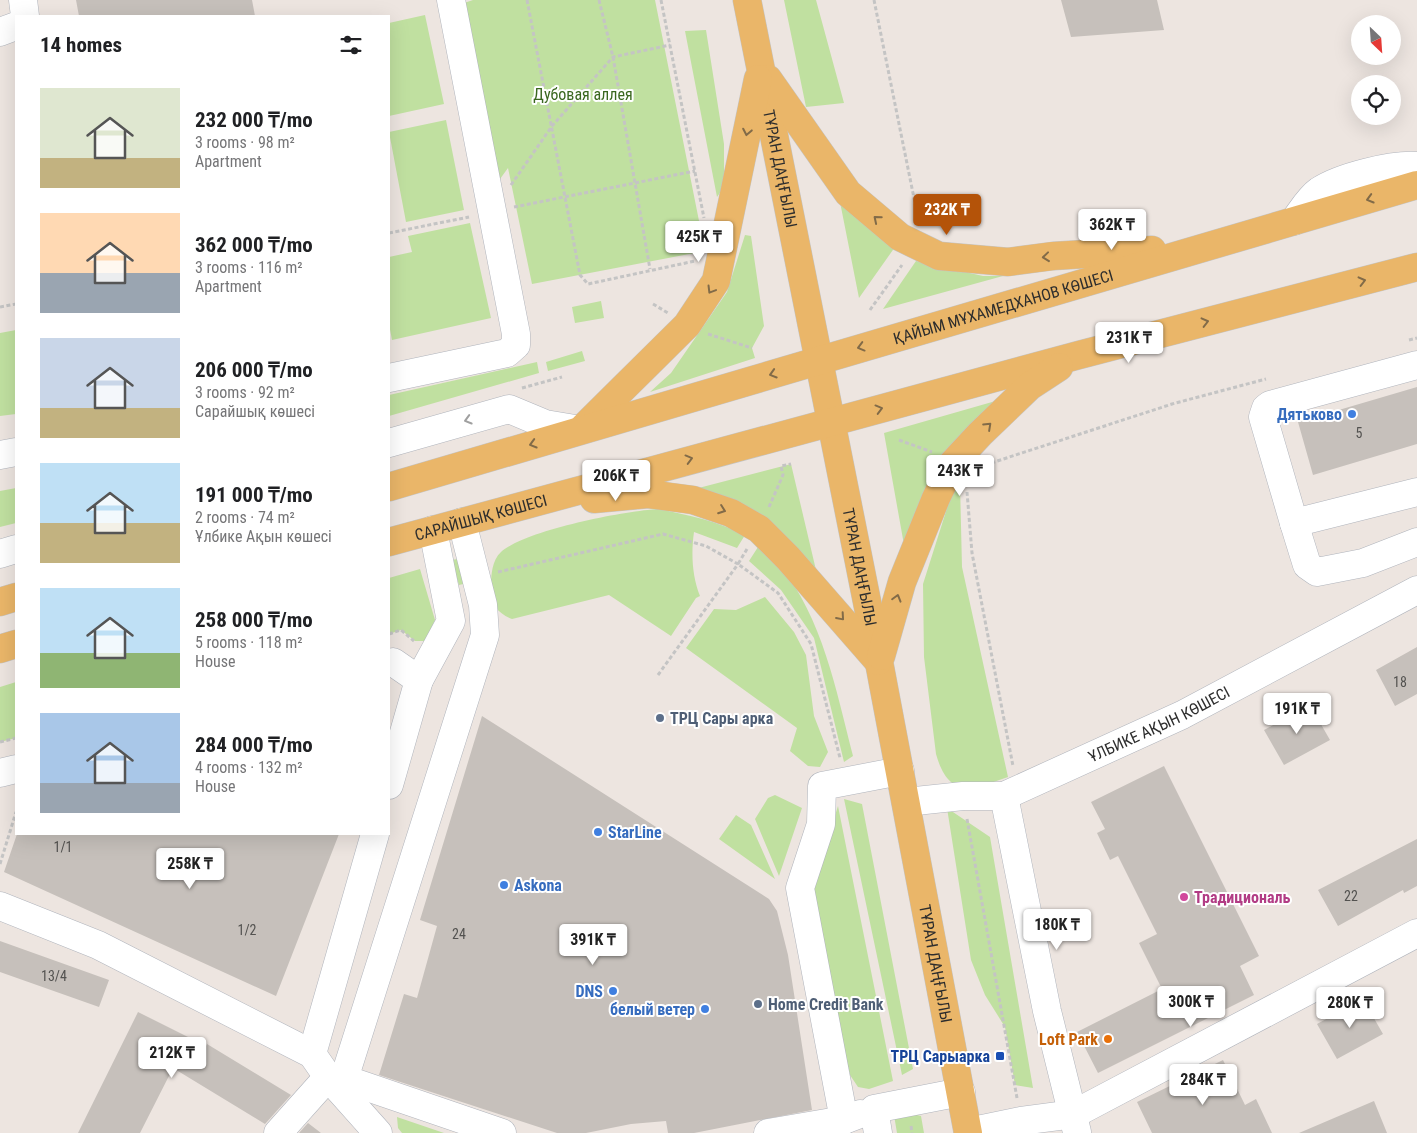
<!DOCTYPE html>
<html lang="en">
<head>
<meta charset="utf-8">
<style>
  body { margin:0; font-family:"Roboto Condensed",sans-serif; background:#f6f6f6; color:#202124; height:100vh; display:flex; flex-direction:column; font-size:19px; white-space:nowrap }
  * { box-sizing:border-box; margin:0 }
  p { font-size:16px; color:#757577 }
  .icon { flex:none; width:28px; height:28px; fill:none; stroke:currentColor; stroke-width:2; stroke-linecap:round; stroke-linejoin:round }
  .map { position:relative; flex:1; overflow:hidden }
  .sheet { position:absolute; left:15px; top:15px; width:375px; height:820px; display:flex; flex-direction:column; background:#fff; border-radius:0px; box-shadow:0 5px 20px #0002 }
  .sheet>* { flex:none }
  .needle { width:32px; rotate:155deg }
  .fabs { position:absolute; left:1351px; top:15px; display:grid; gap:10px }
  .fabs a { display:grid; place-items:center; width:50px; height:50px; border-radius:50%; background:#fff; box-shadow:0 5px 20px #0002; font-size:25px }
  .price { position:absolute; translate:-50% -42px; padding:0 11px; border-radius:5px; background:#fff; color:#222; font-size:16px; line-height:32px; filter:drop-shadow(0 1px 2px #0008) }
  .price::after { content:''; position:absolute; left:50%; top:30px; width:15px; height:11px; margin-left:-8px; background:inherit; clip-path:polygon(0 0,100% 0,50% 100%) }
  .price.selected { background:#b45309; color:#fff }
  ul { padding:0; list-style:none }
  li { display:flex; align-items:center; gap:15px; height:125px; padding:0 25px }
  li span { display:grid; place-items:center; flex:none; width:140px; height:100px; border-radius:0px; color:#555 }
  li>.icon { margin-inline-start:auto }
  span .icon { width:60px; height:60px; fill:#fffc; stroke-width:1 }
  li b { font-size:21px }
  h2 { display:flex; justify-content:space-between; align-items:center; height:60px; padding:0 25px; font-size:21px }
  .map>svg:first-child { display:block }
  .green { fill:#c0e0a0 }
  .building { fill:#c6c0bb }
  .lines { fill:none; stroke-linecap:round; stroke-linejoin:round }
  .minor-casing { stroke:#b0b4bc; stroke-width:29 }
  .major-casing { stroke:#c4c4c4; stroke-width:29 }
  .path { stroke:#c4c4c4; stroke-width:3; stroke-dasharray:4 2.5; stroke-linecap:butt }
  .minor { stroke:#fff; stroke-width:28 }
  .major { stroke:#eab669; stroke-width:28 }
  .oneway { stroke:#826b48 }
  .oneway2 { stroke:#a0a0a0 }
  .shop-dot { fill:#3f7fe0; stroke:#fff; stroke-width:2 }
  .service-dot { fill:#5c6f8a; stroke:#fff; stroke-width:2 }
  .hotel-dot { fill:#d1479c; stroke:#fff; stroke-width:2 }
  .food-dot { fill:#e8710a; stroke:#fff; stroke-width:2 }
  .transit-dot { fill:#1a4fb4; stroke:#fff; stroke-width:2 }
  .labels { text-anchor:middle; stroke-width:4; stroke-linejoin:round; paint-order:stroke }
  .number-label { font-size:14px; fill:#535250 }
  .park-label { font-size:16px; fill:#3a671f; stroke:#fff }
  .street-label { font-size:16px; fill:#2d2d2d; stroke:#fff }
  .shop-label { font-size:16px; font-weight:bold; fill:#366cbe; stroke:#fff; text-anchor:end }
  .service-label { font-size:16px; font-weight:bold; fill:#4e5e75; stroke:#fff; text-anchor:start }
  .hotel-label { font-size:16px; font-weight:bold; fill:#b23c85; stroke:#fff; text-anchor:start }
  .food-label { font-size:16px; font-weight:bold; fill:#c56008; stroke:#fff; text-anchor:end }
  .transit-label { font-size:16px; font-weight:bold; fill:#164399; stroke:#fff; text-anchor:end }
</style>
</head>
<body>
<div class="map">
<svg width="1417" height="1133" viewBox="0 0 1417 1133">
  <rect width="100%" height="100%" fill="#ede5e0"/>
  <path class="green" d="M473,0H655L705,251L532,284L508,168L500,179L464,3Z
    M784,0H816L844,103L806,107Z
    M425,15L444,104L389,116V23Z
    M706,30L724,144V187L717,197L685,31Z
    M446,120L464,210L406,222L389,132Z
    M840,202L895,247L859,298Z
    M470,223L491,318L392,340L389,324V257L412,252L408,236Z
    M745,235L751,236L764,326L752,348L755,358L650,392L671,373L727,292Z
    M916,261L983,276H1003L883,309Z
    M601,301L604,318L575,323L572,307Z
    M16,330V414L0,416V333Z
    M582,351L585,361L548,371L546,362Z
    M537,362L539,373L389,416V395Z
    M1006,398L906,556L884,433Z
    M791,464L820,587L687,491Z
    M955,483L960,484L962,567L1008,777C972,789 949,800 936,754L924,657L923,584Z
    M16,488V523L0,527V491Z
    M658,509C689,515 717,521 745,535L737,548L694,532C691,553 692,576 700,596L696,598L671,636L609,595L512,619C497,613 490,603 491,587C491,575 492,560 501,552C526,530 624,511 658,509Z
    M758,547C765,552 774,557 779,564C823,619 836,690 853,756L844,762L814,638L781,590L749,561Z
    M467,558L472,582L459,585L451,560Z
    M420,569L435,620L425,641H415L401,630L389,634V578Z
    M765,597L794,632L806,655L814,716L828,752L820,767L808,766L790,751L797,728L686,648L714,609L736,610Z
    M16,682V738L0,742V687Z
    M775,795L802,808L779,876L755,819L768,798Z
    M844,799L862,804L913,1069L902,1075Z
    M838,806L893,1081L869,1089L858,1087L850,1075L828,983L812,888Z
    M947,808L990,837L1033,1088L1015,1085L1005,1027L985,995L971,960Z
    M736,815L751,825L775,879L719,839Z
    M909,1113L921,1116L924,1133H897L894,1115Z
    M397,1117L444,1133H402L398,1128Z"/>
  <path class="building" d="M76,0H252L255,16H79Z
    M1061,0H1157L1164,30L1071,37Z
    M1417,387V444L1313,475L1298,422Z
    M1417,647V694L1395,706L1376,670Z
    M1310,705L1330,740L1284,765L1264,730Z
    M482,716L769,899L777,911L788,955L812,1110L694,1133H668L666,1121L631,1124L586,1133H557L379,1075L404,994L417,998L437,926L420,920Z
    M1164,766L1259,956L1240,966L1254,995L1098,1073L1077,1032L1162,989L1139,943L1157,934L1118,856L1110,860L1097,833L1105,829L1091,802Z
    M17,834H339L276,996L4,872Z
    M1417,839V886L1404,893L1403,890L1338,926L1318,890Z
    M0,941L109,980L99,1007L0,972Z
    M1363,999L1383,1034L1337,1059L1317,1024Z
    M138,1012L206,1046L207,1044L291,1095L265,1124L173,1068L140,1133H78Z
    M1223,1060L1245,1105L1256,1099L1272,1133H1152L1137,1102Z
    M1374,1101L1387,1133H1299Z
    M308,1123L321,1133H299Z"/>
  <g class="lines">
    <g class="minor-casing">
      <g id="minor">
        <path d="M23,0L25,16"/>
        <path d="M0,32L16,26"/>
        <path d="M1294,221C1301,212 1309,198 1319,191C1340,177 1392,164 1417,166"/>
        <path d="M1417,365L1270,405L1266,408L1263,417L1294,523L1417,492"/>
        <path d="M389,378L507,353L516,345V334L451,0"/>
        <path d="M389,443L509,409L545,424L581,430"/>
        <path d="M0,455L16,452"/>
        <path d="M462,522L483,605L485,635L344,1079L502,1133"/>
        <path d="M1294,523L1307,565L1317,572L1363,563L1417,542"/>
        <path d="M0,554L16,549"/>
        <path d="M389,663L393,662L419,680"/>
        <path d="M0,773L16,769"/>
        <path d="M389,785L419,680L451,621L433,530"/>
        <path d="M1004,796L1047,1011L1077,1132"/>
        <path id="s1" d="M906,802L963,796H1004L1182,715L1417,590"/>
        <path d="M0,906L98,945L312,1054L328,1077L378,1133"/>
        <path d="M312,1054L375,834"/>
        <path d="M844,1120L800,888L821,824L822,786L900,771"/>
        <path d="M968,1132L1021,1121L1074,1114L1417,933"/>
        <path d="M278,1133L328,1077"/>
        <path d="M768,1133L844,1120L860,1114"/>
        <path d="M878,1133L874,1109L961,1092"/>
      </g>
    </g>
    <g class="major-casing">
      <g id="major">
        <path id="s2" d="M747,0L879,662L968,1133"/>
        <path d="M768,79L848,193L900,237L939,256L1008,262L1053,256L1152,250"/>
        <path d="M584,427L687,325L716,281L758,79"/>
        <path id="s3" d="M389,487L1417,185"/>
        <path d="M594,499L648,494L693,500L731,513L759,529L788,558L878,661"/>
        <path id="s4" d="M389,542L1079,355L1417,267"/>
        <path d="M0,602L16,597"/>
        <path d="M0,649L16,644"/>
        <path d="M881,656L902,582L936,498L953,463L980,434L1030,386L1059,367"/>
      </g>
    </g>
    <path class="path" d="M527,0L580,275L588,284L695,261
      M599,0L613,57L650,269
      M661,0L704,218
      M874,0L918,218
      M511,185L552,126L613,57L670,45
      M514,207L695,171
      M389,233L469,217
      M653,304L668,313
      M0,307L16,304
      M870,310L902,265
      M708,334L752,348
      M1409,340L1417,338
      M522,388L562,377
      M899,440L932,452
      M985,465L1172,404L1266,379
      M967,492L972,553L1013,766
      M769,507L783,475L781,466L791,464
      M747,549L738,564L778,593L811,644L840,758
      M498,572L663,534L706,546L738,564L658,675
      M389,634L401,630L414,641
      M0,742L16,738
      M967,819L1017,1098
      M0,864L16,812
      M911,1126L912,1133"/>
    <use href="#minor" class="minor"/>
    <use href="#major" class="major"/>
  </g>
  <defs><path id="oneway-chevron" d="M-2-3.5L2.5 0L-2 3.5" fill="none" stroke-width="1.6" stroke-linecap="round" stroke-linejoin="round" transform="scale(1.25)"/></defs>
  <g class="oneway">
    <use href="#oneway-chevron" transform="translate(747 132) rotate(101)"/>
    <use href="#oneway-chevron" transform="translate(1370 199) rotate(164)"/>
    <use href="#oneway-chevron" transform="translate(877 219) rotate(-140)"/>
    <use href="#oneway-chevron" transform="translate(1046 257) rotate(174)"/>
    <use href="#oneway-chevron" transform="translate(1362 281) rotate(-14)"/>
    <use href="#oneway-chevron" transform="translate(711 290) rotate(121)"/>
    <use href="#oneway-chevron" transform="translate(1205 322) rotate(-14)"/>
    <use href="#oneway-chevron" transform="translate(861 347) rotate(165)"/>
    <use href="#oneway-chevron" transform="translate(773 374) rotate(163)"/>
    <use href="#oneway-chevron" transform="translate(879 409) rotate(-15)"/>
    <use href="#oneway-chevron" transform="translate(988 426) rotate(-43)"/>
    <use href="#oneway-chevron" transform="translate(533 444) rotate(164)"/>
    <use href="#oneway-chevron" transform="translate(689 459) rotate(-15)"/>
    <use href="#oneway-chevron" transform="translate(722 510) rotate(20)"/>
    <use href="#oneway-chevron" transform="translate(897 598) rotate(-74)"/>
    <use href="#oneway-chevron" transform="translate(841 617) rotate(49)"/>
  </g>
  <use class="oneway2" href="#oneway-chevron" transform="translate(468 420) rotate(164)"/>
  <g class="shop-dot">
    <circle cx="1352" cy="414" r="5"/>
    <circle cx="598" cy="832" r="5"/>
    <circle cx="504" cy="885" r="5"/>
    <circle cx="613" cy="991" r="5"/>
    <circle cx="705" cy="1009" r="5"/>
  </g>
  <g class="service-dot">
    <circle cx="660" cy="718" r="5"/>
    <circle cx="758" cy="1004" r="5"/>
  </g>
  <circle class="hotel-dot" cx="1184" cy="897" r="5"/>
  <circle class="food-dot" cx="1108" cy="1039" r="5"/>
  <rect class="transit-dot" x="995" y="1051" width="10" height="10" rx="2.5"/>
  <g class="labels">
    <g class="number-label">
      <text x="1359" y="438">5</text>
      <text x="1400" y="687">18</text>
      <text x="63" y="852">1/1</text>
      <text x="1351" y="901">22</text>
      <text x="247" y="935">1/2</text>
      <text x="459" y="939">24</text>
      <text x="54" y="981">13/4</text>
    </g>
    <g class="park-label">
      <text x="583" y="100">Дубовая аллея</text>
    </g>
    <g class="street-label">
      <text dy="6" stroke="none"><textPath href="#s2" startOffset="172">ТҰРАН ДАҢҒЫЛЫ</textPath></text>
      <text dy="6" stroke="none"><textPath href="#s3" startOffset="640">ҚАЙЫМ МҰХАМЕДХАНОВ КӨШЕСІ</textPath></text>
      <text dy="6" stroke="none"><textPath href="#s4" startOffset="95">САРАЙШЫҚ КӨШЕСІ</textPath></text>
      <text dy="6" stroke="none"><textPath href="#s2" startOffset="578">ТҰРАН ДАҢҒЫЛЫ</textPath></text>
      <text dy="6" stroke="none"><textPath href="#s1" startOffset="269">ҰЛБИКЕ АҚЫН КӨШЕСІ</textPath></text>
      <text dy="6" stroke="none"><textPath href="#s2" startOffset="982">ТҰРАН ДАҢҒЫЛЫ</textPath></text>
    </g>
    <g class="shop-label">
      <text x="1342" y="420">Дятьково</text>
      <text x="608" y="838" text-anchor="start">StarLine</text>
      <text x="514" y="891" text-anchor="start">Askona</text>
      <text x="603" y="997">DNS</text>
      <text x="695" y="1015">белый ветер</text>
    </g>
    <g class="service-label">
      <text x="670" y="724">ТРЦ Сары арка</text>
      <text x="768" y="1010">Home Credit Bank</text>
    </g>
    <g class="hotel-label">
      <text x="1194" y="903">Традициональ</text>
    </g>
    <g class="food-label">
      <text x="1098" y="1045">Loft Park</text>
    </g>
    <g class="transit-label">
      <text x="990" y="1062">ТРЦ Сарыарка</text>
    </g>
  </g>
</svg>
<div class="fabs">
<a><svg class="needle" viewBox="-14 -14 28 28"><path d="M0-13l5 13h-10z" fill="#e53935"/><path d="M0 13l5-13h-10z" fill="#757577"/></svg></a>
<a><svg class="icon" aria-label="locate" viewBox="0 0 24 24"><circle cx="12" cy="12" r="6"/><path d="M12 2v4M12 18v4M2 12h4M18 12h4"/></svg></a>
</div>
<b class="price selected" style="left:947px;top:236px">232K ₸</b>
<b class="price" style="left:1112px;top:251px">362K ₸</b>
<b class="price" style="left:699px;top:263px">425K ₸</b>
<b class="price" style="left:1129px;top:364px">231K ₸</b>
<b class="price" style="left:960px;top:497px">243K ₸</b>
<b class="price" style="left:616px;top:502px">206K ₸</b>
<b class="price" style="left:1297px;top:735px">191K ₸</b>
<b class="price" style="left:190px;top:890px">258K ₸</b>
<b class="price" style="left:1057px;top:951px">180K ₸</b>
<b class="price" style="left:593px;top:966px">391K ₸</b>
<b class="price" style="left:1191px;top:1028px">300K ₸</b>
<b class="price" style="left:1350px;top:1029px">280K ₸</b>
<b class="price" style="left:172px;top:1079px">212K ₸</b>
<b class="price" style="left:1203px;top:1106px">284K ₸</b>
<section class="sheet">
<h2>14 homes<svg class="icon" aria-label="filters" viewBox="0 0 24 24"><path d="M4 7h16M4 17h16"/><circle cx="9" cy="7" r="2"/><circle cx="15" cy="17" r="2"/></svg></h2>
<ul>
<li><span style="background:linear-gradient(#dfe7d0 70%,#c2b280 0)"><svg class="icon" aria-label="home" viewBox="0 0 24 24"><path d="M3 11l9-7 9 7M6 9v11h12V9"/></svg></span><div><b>232 000 ₸/mo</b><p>3 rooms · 98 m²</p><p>Apartment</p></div></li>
<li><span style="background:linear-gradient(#ffd9b3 60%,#9aa5b1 0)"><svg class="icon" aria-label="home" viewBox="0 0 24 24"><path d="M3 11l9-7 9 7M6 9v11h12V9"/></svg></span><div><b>362 000 ₸/mo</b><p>3 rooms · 116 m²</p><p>Apartment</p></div></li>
<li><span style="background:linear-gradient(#c9d6e8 70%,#c2b280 0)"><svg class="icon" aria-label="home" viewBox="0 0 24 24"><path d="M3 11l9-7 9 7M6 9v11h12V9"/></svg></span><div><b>206 000 ₸/mo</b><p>3 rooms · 92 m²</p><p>Сарайшық көшесі</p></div></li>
<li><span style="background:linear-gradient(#bfe0f5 60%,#c2b280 0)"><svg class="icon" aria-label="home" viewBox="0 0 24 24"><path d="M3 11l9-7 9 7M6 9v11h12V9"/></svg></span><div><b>191 000 ₸/mo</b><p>2 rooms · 74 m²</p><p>Ұлбике Ақын көшесі</p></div></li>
<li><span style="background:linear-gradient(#bfe0f5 65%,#8fb573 0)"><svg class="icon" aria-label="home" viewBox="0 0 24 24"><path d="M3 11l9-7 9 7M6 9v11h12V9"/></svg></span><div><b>258 000 ₸/mo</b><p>5 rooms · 118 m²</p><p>House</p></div></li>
<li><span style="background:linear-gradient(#a9c7e8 70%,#9aa5b1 0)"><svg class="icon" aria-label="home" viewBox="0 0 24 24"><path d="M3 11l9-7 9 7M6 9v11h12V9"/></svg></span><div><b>284 000 ₸/mo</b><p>4 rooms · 132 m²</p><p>House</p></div></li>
</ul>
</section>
</div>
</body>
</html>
